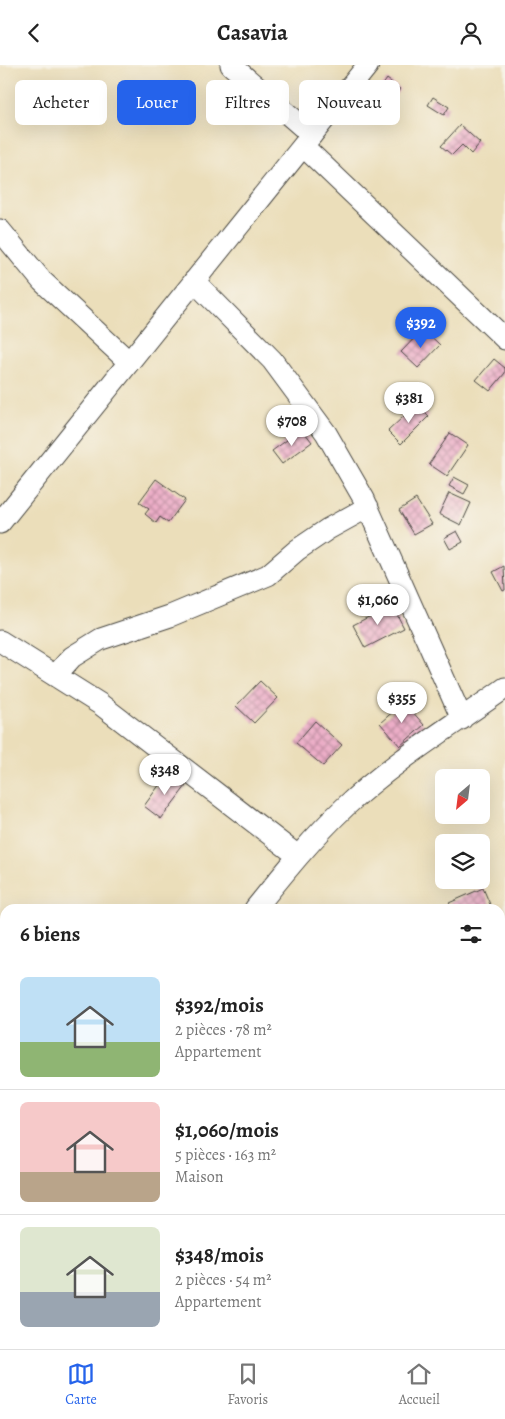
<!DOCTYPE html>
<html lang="fr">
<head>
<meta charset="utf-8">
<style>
  body { margin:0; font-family:Alegreya,serif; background:#f2f2f2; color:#222; height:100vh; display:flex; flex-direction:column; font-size:19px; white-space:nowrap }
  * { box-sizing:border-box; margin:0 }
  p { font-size:16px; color:#767676 }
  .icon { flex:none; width:28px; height:28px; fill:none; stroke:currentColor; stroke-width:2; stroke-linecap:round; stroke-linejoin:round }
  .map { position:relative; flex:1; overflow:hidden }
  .side { position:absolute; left:0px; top:839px; width:505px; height:446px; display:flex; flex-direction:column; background:#fff; border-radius:15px 15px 0 0; box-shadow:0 5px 20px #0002 }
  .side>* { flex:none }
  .top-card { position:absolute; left:15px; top:15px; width:475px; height:45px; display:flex; gap:10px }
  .needle { width:32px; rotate:208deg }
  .buttons { position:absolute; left:435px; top:704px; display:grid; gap:10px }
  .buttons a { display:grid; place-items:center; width:55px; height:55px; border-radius:8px; background:#fff; box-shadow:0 5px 20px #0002; font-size:25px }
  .price { position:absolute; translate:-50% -42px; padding:0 11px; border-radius:18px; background:#fff; color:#222; font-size:16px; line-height:32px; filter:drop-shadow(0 1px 2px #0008) }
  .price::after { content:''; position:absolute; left:50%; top:30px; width:15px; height:11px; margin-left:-8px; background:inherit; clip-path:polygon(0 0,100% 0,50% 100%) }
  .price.on { background:#2563eb; color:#fff }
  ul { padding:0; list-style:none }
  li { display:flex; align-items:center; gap:15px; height:125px; padding:0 20px }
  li+li { border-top:1px solid #e0e0e0 }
  li span { display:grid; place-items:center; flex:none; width:140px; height:100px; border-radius:8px; color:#555 }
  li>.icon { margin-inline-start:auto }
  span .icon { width:60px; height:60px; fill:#fffc; stroke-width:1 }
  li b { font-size:21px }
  h2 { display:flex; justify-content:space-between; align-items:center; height:60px; padding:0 20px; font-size:21px }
  .tag { padding:0 18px; border-radius:8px; background:#fff; box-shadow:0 5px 20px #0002; font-size:18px; line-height:45px }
  .tag.on { background:#2563eb; color:#fff }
  header { display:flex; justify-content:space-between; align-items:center; height:65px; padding:0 20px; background:#fff; font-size:22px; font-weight:600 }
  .tabs { display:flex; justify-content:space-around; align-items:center; height:70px; border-top:1px solid #e0e0e0; background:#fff; font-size:14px; color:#767676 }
  .tabs a { display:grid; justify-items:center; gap:2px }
  .tabs .on { color:#2563eb }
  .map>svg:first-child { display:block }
  .building { fill:url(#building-cross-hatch) }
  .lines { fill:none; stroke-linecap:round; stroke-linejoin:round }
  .minor-casing { stroke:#484640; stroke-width:23 }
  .minor { stroke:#fff; stroke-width:21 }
</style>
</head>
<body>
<header><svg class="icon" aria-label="back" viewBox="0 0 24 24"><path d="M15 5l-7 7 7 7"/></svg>Casavia<svg class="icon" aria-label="person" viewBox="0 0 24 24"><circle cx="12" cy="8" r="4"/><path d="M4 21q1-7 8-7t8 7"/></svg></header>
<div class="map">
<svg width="505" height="1284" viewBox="0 0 505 1284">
  <defs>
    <pattern id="building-cross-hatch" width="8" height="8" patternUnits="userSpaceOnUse" patternTransform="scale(1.25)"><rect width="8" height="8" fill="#ecadc7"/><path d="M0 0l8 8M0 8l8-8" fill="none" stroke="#bf8da2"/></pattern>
  </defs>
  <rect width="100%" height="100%" fill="#f7f3e8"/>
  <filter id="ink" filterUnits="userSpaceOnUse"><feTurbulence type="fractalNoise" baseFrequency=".02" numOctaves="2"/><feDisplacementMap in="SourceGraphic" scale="10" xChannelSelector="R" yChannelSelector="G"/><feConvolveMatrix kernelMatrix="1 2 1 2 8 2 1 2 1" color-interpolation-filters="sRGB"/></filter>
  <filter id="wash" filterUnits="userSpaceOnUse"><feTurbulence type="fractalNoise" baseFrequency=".0096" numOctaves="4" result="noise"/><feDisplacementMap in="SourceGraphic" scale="20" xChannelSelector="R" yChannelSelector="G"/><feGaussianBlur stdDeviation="1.12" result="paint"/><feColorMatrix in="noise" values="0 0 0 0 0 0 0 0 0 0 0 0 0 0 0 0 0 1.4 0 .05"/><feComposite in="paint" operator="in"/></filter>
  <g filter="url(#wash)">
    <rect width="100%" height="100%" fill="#ebdeba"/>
    <g id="blocks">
      <path class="building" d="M387,14L400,24L386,44L373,34Z
        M433,32L449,42L444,50L428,40Z
        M460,60L480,78L471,89L462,80L452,90L441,81Z
        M423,264L440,280L418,303L401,287Z
        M494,294L505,303V308L490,326L476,315Z
        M417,339L429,351L401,379L388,366Z
        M302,364L312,377L282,399L272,386Z
        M450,368L468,380L447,411L429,399Z
        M454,412L469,420L464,429L449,421Z
        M156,414L185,435L168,458L160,452L156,458L145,449L149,444L139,437Z
        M449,428L471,438L461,460L439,449Z
        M416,434L432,459L414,469L399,445Z
        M457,466L463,477L450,484L444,473Z
        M504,501L505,525L503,526L493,507Z
        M392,540L404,563L365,583L353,560Z
        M260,616L278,633L254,658L236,641Z
        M404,637L424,660L400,681L380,658Z
        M315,656L342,680L323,701L296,678Z
        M168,708L186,721L161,754L144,741Z
        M483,823L492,844H452L449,838Z
        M500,861L505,872V887L500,889Z
        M5,1111V1129L0,1126V1118Z
        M0,1131L5,1135V1183L3,1186L0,1183Z
        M505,1214V1252L500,1254V1216Z
        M387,1280H430L419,1284H388Z"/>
    </g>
  </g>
  <g filter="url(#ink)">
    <use href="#blocks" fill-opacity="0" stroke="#484640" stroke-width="1"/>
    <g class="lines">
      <g class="minor-casing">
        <path id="minor" d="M231,0L312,70
          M303,81L505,274
          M0,165L42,216L129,297
          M194,216L272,295L326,368L364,434L462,654
          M0,458L368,0
          M0,576L100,639L298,791
          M55,611L72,592L101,574L170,551L268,510L297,485L328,464L368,442
          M255,844C284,808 312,773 346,741C394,696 452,661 505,623
          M500,971L505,969
          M0,1210L5,1213
          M340,1280L342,1284
          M11,1284L14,1280"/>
      </g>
      <use href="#minor" class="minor"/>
    </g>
  </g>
</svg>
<div class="buttons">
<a><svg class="needle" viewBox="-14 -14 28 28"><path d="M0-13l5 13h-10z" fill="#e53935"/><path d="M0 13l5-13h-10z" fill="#767676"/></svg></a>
<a><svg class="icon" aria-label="layers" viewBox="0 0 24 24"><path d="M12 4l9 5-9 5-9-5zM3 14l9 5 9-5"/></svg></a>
</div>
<b class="price on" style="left:421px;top:284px">$392</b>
<b class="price" style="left:409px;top:359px">$381</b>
<b class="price" style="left:292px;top:382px">$708</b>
<b class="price" style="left:378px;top:561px">$1,060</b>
<b class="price" style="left:402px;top:659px">$355</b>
<b class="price" style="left:165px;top:731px">$348</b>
<div class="top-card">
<a class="tag">Acheter</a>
<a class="tag on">Louer</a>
<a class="tag">Filtres</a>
<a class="tag">Nouveau</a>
</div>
<section class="side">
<h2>6 biens<svg class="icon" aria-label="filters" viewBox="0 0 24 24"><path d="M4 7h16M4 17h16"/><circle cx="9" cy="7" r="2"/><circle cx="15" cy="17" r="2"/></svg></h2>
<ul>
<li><span style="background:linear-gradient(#bfe0f5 65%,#8fb573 0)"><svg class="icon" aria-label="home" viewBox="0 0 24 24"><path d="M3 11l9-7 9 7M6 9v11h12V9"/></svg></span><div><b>$392/mois</b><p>2 pièces · 78 m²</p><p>Appartement</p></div></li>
<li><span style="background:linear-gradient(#f6c9c9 70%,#b9a48a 0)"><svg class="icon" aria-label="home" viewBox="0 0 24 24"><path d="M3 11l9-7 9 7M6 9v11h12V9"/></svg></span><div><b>$1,060/mois</b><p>5 pièces · 163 m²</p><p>Maison</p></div></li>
<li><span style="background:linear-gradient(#dfe7d0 65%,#9aa5b1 0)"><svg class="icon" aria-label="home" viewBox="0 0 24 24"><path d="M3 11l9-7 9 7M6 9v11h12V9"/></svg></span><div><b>$348/mois</b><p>2 pièces · 54 m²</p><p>Appartement</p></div></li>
</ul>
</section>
</div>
<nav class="tabs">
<a class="on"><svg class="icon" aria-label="map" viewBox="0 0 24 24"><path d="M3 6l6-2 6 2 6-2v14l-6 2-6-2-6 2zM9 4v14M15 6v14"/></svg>Carte</a>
<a><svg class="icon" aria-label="saved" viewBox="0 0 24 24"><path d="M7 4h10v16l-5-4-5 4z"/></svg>Favoris</a>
<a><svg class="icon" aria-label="home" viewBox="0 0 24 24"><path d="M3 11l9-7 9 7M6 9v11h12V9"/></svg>Accueil</a>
</nav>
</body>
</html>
